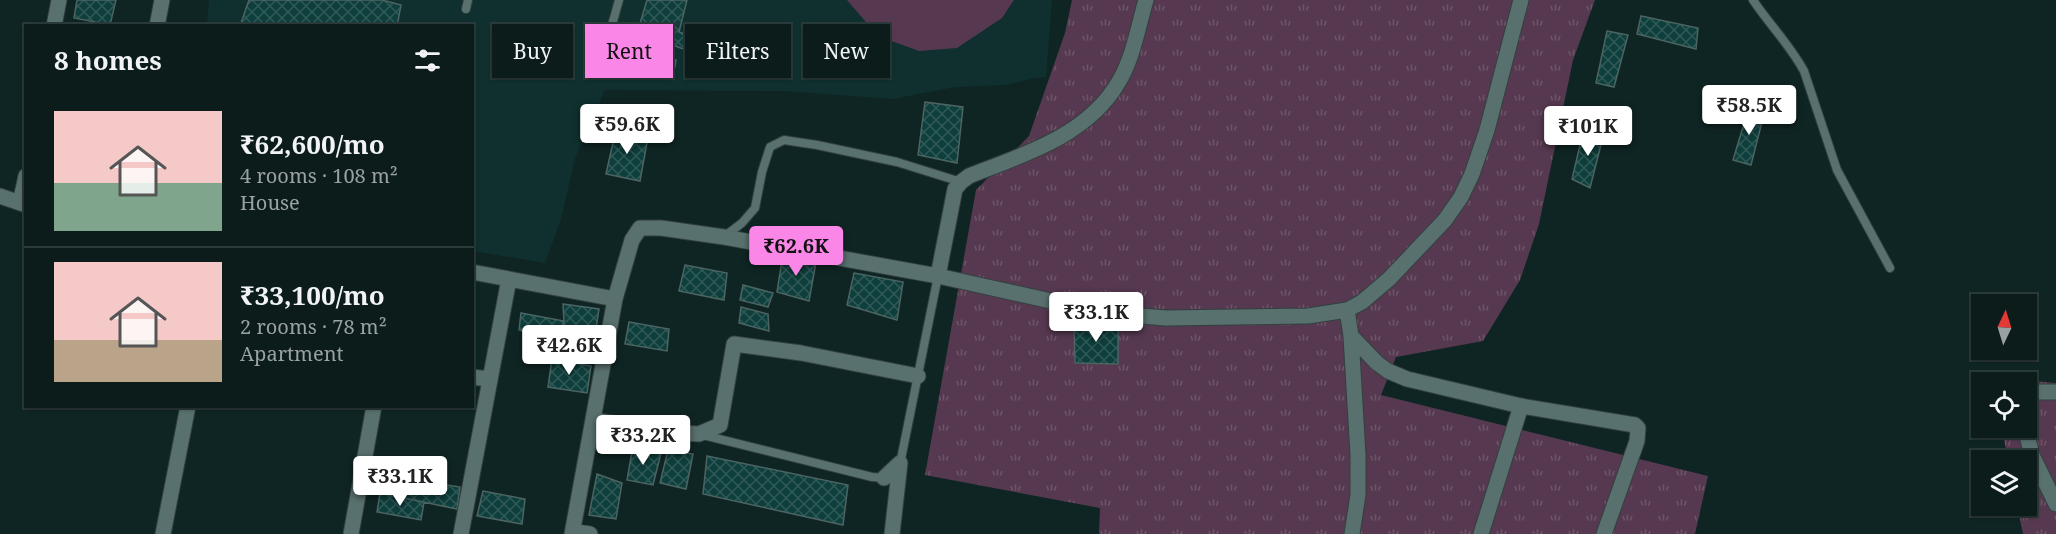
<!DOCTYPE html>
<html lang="en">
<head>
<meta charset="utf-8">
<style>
  body { margin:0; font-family:"Noto Serif",serif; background:#142524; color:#f1f3f6; height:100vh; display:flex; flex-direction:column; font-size:22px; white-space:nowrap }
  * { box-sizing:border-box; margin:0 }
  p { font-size:20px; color:#9aa1a3 }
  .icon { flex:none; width:33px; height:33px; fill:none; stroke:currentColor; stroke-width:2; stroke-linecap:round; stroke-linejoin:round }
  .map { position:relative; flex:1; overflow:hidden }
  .panel { position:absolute; left:24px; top:24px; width:450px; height:384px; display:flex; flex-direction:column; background:#0b1c1b; border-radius:0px; box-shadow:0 2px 4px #0004,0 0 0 2px #2b3a3a }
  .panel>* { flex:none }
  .hud { position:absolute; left:492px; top:24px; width:570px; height:54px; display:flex; gap:12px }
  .needle { width:39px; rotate:4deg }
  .fabs { position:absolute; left:1971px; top:294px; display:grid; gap:12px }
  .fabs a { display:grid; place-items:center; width:66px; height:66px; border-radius:0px; background:#0b1c1b; box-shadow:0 2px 4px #0004,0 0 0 2px #2b3a3a; font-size:30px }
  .price { position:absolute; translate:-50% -51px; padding:0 14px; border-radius:6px; background:#fff; color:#222; font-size:20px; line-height:39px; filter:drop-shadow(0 2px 3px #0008) }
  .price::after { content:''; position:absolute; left:50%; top:36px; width:18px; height:14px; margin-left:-9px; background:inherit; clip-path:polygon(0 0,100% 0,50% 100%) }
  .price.active { background:#fa87e7; color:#111 }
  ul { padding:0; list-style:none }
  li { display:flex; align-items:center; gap:18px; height:150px; padding:0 30px }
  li+li { border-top:2px solid #2b3a3a }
  li span { display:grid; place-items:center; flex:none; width:168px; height:120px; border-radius:0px; color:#555 }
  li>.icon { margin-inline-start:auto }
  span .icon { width:72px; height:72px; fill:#fffc; stroke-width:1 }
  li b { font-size:26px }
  h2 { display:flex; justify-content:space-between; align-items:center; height:72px; padding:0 30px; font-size:26px }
  .tag { padding:0 21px; border-radius:0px; background:#0b1c1b; box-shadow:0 2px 4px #0004,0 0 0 2px #2b3a3a; font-size:21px; line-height:54px }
  .tag.active { background:#fa87e7; color:#111 }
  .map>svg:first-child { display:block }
  .built { fill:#0f302e }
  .grass { fill:url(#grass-tufts) }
  .park { fill:#563950 }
  .building { fill:url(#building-cross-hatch); stroke:#4c6462; stroke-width:1.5 }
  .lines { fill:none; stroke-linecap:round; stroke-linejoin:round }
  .lane-casing { stroke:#32403f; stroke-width:10 }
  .street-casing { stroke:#32403f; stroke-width:17 }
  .lane { stroke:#58706e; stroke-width:8 }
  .street { stroke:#58706e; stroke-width:15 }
</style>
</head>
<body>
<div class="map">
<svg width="2056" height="534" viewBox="0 0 2056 534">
  <defs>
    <pattern id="grass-tufts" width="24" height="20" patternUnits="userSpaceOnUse" patternTransform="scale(1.5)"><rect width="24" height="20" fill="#563950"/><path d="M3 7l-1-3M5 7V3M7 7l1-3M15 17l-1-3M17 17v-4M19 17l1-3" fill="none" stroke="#6d5569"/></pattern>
    <pattern id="building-cross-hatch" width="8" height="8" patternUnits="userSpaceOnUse" patternTransform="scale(1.5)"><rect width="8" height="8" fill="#0e3f3c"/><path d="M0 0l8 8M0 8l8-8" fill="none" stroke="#305a58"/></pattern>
  </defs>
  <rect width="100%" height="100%" fill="#0f2524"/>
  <path class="built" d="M209,0H1052L1046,77L1035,78L1005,85L955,87L893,99L783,91L605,90L575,159L561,219L545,263L473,251L472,26H207Z"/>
  <path class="grass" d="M1072,0H1595L1573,60L1539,224L1520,280L1483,341L1396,357L1381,395L1708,476L1695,534H1099L1100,508L925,475L976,190L1029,136L1065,33Z
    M1993,378L2056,383V534H2023L2017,506H2026V460H2008L2002,428H2026V382H1994Z"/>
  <path class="park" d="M847,0H1014L1002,18L957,48L919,51L878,36Z"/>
  <path class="building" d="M77,0H116L110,25L74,18Z
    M249,0H382L401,5L397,26H240Z
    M647,0H687L679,32L699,39L694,53L670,44L667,55L676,60L675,67L667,65L663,72L628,64Z
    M1641,16L1698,28L1696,49L1637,34Z
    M1607,31L1628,35L1614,87L1596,83Z
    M836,33L855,41L848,60L826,49Z
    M925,102L963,107L957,163L918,155Z
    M1749,107L1765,110L1751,165L1733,160Z
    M1584,128L1604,133L1590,188L1572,179Z
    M616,129L648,137L640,181L606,174Z
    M783,254L816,262L809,301L777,292Z
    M685,265L727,273L724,300L679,291Z
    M854,273L903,282L897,320L847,305Z
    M743,285L773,293L768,307L740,300Z
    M563,304L599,309L594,341L560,333L564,321Z
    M741,307L768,314L769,331L739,323Z
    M521,313L564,321L558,339L519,330Z
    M629,322L669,329L667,351L625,344Z
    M1074,322L1118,323V364L1075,363Z
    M552,359L591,366L587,393L548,387Z
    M633,446L661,453L653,485L627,480Z
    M668,450L693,454L686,489L660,483Z
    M707,456L848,485L843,525L703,494Z
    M597,474L622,483L616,519L589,515Z
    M387,475L460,487L457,509L380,493Z
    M483,491L525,499L522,524L477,516Z
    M380,493L424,502L421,520L377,512Z"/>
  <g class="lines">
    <g class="lane-casing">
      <path id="lane" d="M1753,0C1769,24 1790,45 1804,71L1837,170L1890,268
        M466,9L468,0
        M605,50L619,0
        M725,236L742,223L755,208L762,172L770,147L784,140L817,145L897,162L961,182
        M703,435L872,477L887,478
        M900,464L938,276"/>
    </g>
    <g class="street-casing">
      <path id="street" d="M54,26L59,0
        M157,26L162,0
        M0,196L26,205
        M20,203L26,176
        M472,272L615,299
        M938,276L955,189L961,182L969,176C1022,155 1087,136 1118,83C1133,59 1138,27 1146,0
        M1347,310L1351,336L1358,455V495L1352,534
        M1351,336L1377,363L1388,371L1407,379L1521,406L1635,425L1638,428L1637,441L1604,534
        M472,377L489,379
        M2026,392H2056
        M593,420L668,432L699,434L720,425L734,344L801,353L918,376
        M2025,428L2032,455L2056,504
        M884,478L900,463L892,534
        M573,531L590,534
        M163,534L188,406
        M351,534L374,406
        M461,534L509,279
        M572,534L615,299L632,240L640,228H661L724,237L938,276L1105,313L1166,318L1308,316L1347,310L1362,302L1389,279L1445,220L1461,197L1472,174L1487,130L1521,0
        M1481,534L1521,406"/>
    </g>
    <use href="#lane" class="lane"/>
    <use href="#street" class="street"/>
  </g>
</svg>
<div class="fabs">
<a><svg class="needle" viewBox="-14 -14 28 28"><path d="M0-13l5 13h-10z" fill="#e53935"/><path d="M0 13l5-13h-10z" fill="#9aa1a3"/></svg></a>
<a><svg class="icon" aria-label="locate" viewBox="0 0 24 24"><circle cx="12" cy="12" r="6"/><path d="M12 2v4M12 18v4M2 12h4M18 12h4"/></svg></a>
<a><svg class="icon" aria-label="layers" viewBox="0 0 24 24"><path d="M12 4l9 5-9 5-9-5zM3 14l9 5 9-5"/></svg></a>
</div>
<b class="price" style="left:1749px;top:136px">₹58.5K</b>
<b class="price" style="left:627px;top:155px">₹59.6K</b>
<b class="price" style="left:1588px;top:157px">₹101K</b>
<b class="price active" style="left:796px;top:277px">₹62.6K</b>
<b class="price" style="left:1096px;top:343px">₹33.1K</b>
<b class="price" style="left:569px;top:376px">₹42.6K</b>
<b class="price" style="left:643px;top:466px">₹33.2K</b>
<b class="price" style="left:400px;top:507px">₹33.1K</b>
<div class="hud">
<a class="tag">Buy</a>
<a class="tag active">Rent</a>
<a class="tag">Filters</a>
<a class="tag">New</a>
</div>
<section class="panel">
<h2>8 homes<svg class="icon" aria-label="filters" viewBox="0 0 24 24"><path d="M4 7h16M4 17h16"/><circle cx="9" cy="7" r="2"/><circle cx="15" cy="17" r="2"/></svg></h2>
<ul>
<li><span style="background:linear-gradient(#f6c9c9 60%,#7fa58c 0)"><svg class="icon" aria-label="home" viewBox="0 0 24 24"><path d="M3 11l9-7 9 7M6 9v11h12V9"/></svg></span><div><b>₹62,600/mo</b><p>4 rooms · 108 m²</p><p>House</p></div></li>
<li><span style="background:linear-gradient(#f6c9c9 65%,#b9a48a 0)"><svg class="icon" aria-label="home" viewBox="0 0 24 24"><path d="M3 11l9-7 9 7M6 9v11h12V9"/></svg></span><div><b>₹33,100/mo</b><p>2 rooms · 78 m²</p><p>Apartment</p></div></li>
</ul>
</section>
</div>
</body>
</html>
